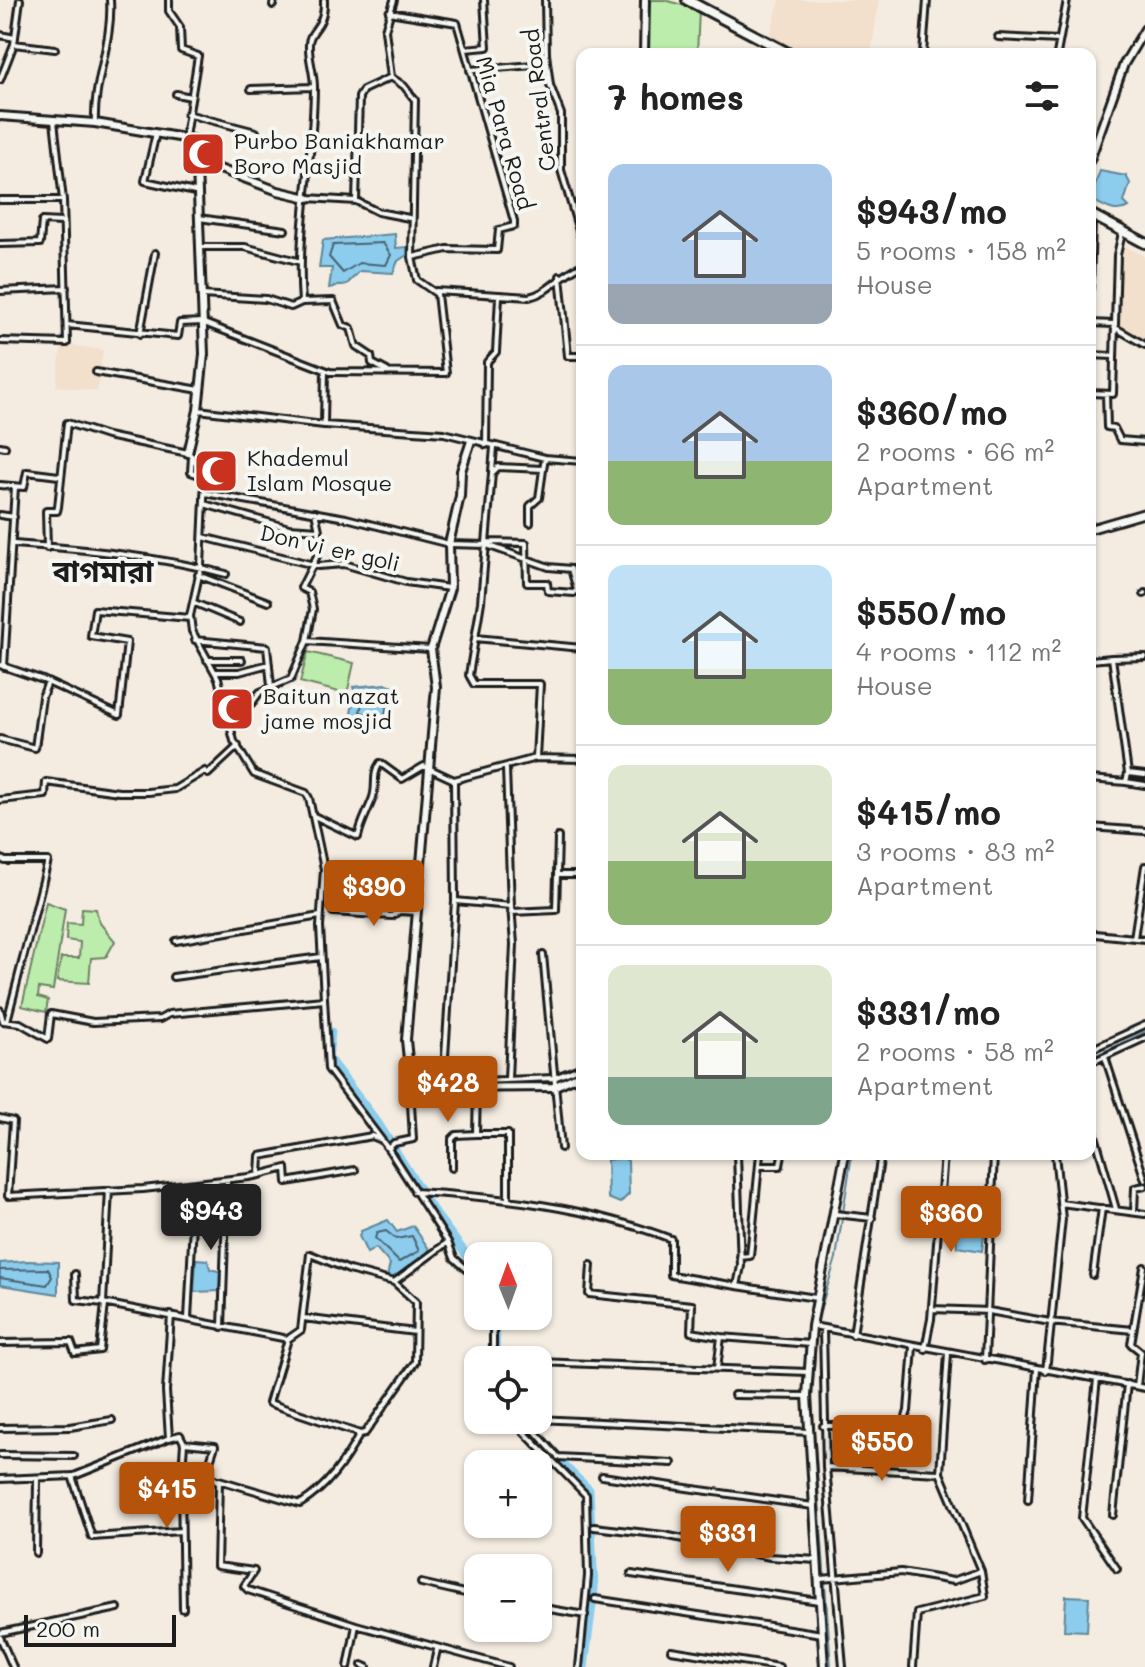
<!DOCTYPE html>
<html lang="en">
<head>
<meta charset="utf-8">
<style>
  body { margin:0; font-family:Mali,"Noto Sans Bengali",sans-serif; background:#f6f6f6; color:#222; height:100vh; display:flex; flex-direction:column; font-size:30px; white-space:nowrap }
  * { box-sizing:border-box; margin:0 }
  p { font-size:26px; color:#767676 }
  .icon { flex:none; width:44px; height:44px; fill:none; stroke:currentColor; stroke-width:2; stroke-linecap:round; stroke-linejoin:round }
  .map { position:relative; flex:1; overflow:hidden }
  .panel { position:absolute; left:576px; top:48px; width:520px; height:1112px; display:flex; flex-direction:column; background:#fff; border-radius:16px; box-shadow:0 2px 6px #0004 }
  .panel>* { flex:none }
  .needle { width:52px; rotate:359deg }
  .buttons { position:absolute; left:464px; top:1242px; display:grid; gap:16px }
  .buttons a { display:grid; place-items:center; width:88px; height:88px; border-radius:16px; background:#fff; box-shadow:0 2px 6px #0004; font-size:40px }
  .scale { position:absolute; left:24px; bottom:20px; width:152px; box-sizing:border-box; padding-left:8px; border:4px solid #1c1c1c; border-top:0; font-size:22px; line-height:28px; white-space:nowrap; color:#1c1c1c; -webkit-text-stroke:6px #f6f6f2; paint-order:stroke }
  .price { position:absolute; translate:-50% -68px; padding:0 18px; border-radius:8px; background:#b45309; color:#fff; font-size:26px; line-height:52px; filter:drop-shadow(0 2px 4px #0008) }
  .price::after { content:''; position:absolute; left:50%; top:48px; width:24px; height:18px; margin-left:-12px; background:inherit; clip-path:polygon(0 0,100% 0,50% 100%) }
  .price.on { background:#222; color:#fff }
  ul { padding:0; list-style:none }
  li { display:flex; align-items:center; gap:24px; height:200px; padding:0 32px }
  li+li { border-top:2px solid #e0e0e0 }
  li span { display:grid; place-items:center; flex:none; width:224px; height:160px; border-radius:16px; color:#555 }
  li>.icon { margin-inline-start:auto }
  span .icon { width:96px; height:96px; fill:#fffc; stroke-width:1 }
  li b { font-size:34px }
  h2 { display:flex; justify-content:space-between; align-items:center; height:96px; padding:0 32px; font-size:34px }
  .map>svg:first-child { display:block }
  .built { fill:#f2dfcc }
  .green { fill:#bcedac; stroke:#6c8464; stroke-width:2 }
  .water { fill:#8ccced; stroke:#5f8699; stroke-width:2 }
  .lines { fill:none; stroke-linecap:round; stroke-linejoin:round }
  .shore { stroke:#496270; stroke-width:2 }
  .stream { stroke:#5f8699; stroke-width:2 }
  .river { stroke:#8ccced; stroke-width:9 }
  .street-casing { stroke:#1c1c1c; stroke-width:10 }
  .secondary-casing { stroke:#1c1c1c; stroke-width:12 }
  .highway-casing { stroke:#1c1c1c; stroke-width:14 }
  .street { stroke:#f6f6f2; stroke-width:4 }
  .secondary { stroke:#f6f6f2; stroke-width:6 }
  .highway { stroke:#f6f6f2; stroke-width:8 }
  .labels { text-anchor:middle; stroke-width:8; stroke-linejoin:round; paint-order:stroke }
  .street-label { font-size:22px; fill:#1c1c1c; stroke:#f6f6f2 }
  .poi-label { font-size:22px; fill:#1c1c1c; stroke:#f6f6f2; text-anchor:start }
  .district-label { font-size:30px; font-weight:bold; fill:#1c1c1c; stroke:#f6f6f2 }
</style>
</head>
<body>
<div class="map">
<svg width="1145" height="1667" viewBox="0 0 1145 1667">
  <rect width="100%" height="100%" fill="#f4ece1"/>
  <filter id="ink" filterUnits="userSpaceOnUse"><feTurbulence type="fractalNoise" baseFrequency=".0125" numOctaves="2"/><feDisplacementMap in="SourceGraphic" scale="16" xChannelSelector="R" yChannelSelector="G"/><feConvolveMatrix kernelMatrix="1 2 1 2 8 2 1 2 1" color-interpolation-filters="sRGB"/></filter>
  <g filter="url(#ink)">
    <path class="built" d="M780,0H879L871,54H800L769,38Z
      M1120,243L1145,257V345L1114,327Z
      M62,344L103,350L97,391L56,386Z"/>
    <path class="green" d="M649,0H665L699,10L697,54H647Z
      M308,652L354,663L347,694L300,682Z
      M46,902L65,909L53,990L39,988L38,997L48,1000L46,1012L22,1006Z
      M82,908L96,909L99,922L115,941L106,957L91,958L89,983L57,981L61,958H79L80,942L66,940L67,923L81,924Z"/>
    <path class="water" d="M1100,171L1126,176L1130,183L1124,202L1129,207C1115,214 1107,208 1090,199Z
      M395,234L396,248L407,247V255L398,261L393,273L360,271L347,284L329,288L332,268H319L323,240Z
      M386,684L399,687L389,727L381,728L350,718L355,693L353,687Z
      M623,1158L628,1161L629,1194L620,1203L608,1198L607,1160Z
      M388,1220L397,1232L413,1226L429,1249L427,1255L393,1278L387,1277L390,1264L376,1248L367,1253L359,1236L361,1231Z
      M980,1225L985,1226L982,1251L957,1247L956,1228Z
      M196,1259L208,1260L210,1269L222,1272L221,1291L194,1292Z
      M27,1261L58,1262V1294L0,1285V1263Z
      M1066,1596L1089,1597L1087,1631L1064,1630Z"/>
    <g class="lines">
      <path class="shore" d="M383,243L391,255L386,265L359,263L343,273L329,257L333,245Z
        M385,692L389,696L384,719L360,712L364,696Z
        M386,1231L396,1239L412,1236L419,1251L399,1262L375,1238L377,1233Z
        M0,1270L48,1269L52,1277L47,1285L0,1278"/>
      <path class="stream" d="M1090,1058L1145,1032
        M445,1078L471,1084L555,1082
        M561,1080L582,1070
        M831,1667L812,1401L817,1321L836,1258L852,1154"/>
      <path class="river" d="M331,1032L328,1058L377,1122L433,1211L478,1270
        M495,1360L496,1316
        M517,1420L589,1490L594,1589L584,1667"/>
      <g class="street-casing">
        <path id="street" d="M169,0V11L180,27L181,50L198,56L185,137
          M545,0L546,54L550,85L561,114V170L582,241
          M273,5L274,0
          M389,12L457,23L514,221V226L499,230L497,250L447,249L413,257
          M0,35L15,38
          M998,37L1059,40
          M14,44L55,49
          M465,49L487,47L484,0
          M777,54V52
          M923,54L927,0
          M1057,54L1067,0
          M470,70L547,64
          M0,80L14,44L20,0
          M251,89L314,87
          M176,94L191,97
          M187,114L256,132
          M95,123C93,82 113,42 110,0
          M156,133L145,181L195,192
          M308,198L356,201L378,212L409,218
          M0,200H63
          M356,201L359,97L363,90L391,77L385,30L394,0
          M199,218L285,230
          M0,244L40,243L42,221L62,222
          M201,247H245L301,262
          M560,276L568,356H582
          M1090,288L1092,220
          M0,291L66,288
          M436,291L529,297C549,293 561,274 582,265
          M202,295L266,299L291,307L302,302L333,301L343,325L351,328L356,346L371,356L372,363L387,371
          M302,302C296,231 314,158 314,87C314,72 308,58 309,44C309,29 325,29 324,0
          M204,323L330,372L446,373L437,294L417,280L412,257L415,100L404,86L391,77
          M1090,323L1114,324
          M67,325L178,336L180,323L204,322
          M1114,327L1145,345
          M140,334L155,253
          M0,341L67,343L63,200L54,121
          M1090,355L1113,356
          M96,372L200,390
          M1090,393L1113,394L1117,255L1122,233
          M1106,394L1107,427L1114,428L1120,440L1145,442
          M198,410L324,425L444,433L545,458L582,461
          M324,425L325,370
          M486,445L487,362L496,352L499,297
          M0,446L5,447
          M192,460L207,465
          M492,471L494,447
          M0,485L24,487L27,472L59,476
          M205,493L346,518L449,544L487,545L549,567L571,569L577,590H582
          M204,504L289,528L319,530L315,512
          M0,515L14,517
          M530,523V506L539,498L543,470
          M203,537L318,566L344,564L406,582L449,588
          M488,542L526,543L527,583H547L548,591L574,593L577,590
          M14,544C84,549 158,556 226,574
          M47,548L46,511H57L58,507L67,423L107,436L188,453L192,456L191,472L205,477L201,566L190,616L192,631L218,678L234,741L254,774L306,793L309,798L324,869L320,927L328,1069L389,1150L448,1242L454,1258L478,1279
          M198,575L268,602
          M1144,594L1145,593
          M195,603L240,622
          M475,638L582,648
          M195,640L267,647L271,686
          M307,641L313,609L309,592L301,588L320,550L319,530
          M1112,658L1145,657
          M207,660H242
          M1090,660L1112,658L1128,773
          M0,665L43,680L119,715L127,642L91,636L95,610L190,618
          M4,667L15,487
          M215,672H239L269,664
          M222,704L252,703L260,692L291,679L307,641L430,649
          M0,739L35,748L42,697L48,682
          M536,758L582,759
          M1090,779L1126,782L1128,773L1145,775
          M1126,782L1145,785
          M0,800L45,795L46,782L119,792H148L175,789L205,771L208,774L238,746
          M314,816L358,837C361,823 367,813 372,800C378,787 371,776 380,763L402,779L424,766L454,780L536,758L540,684H474L469,675L481,602L492,473L498,467L543,469L545,458
          M1090,827L1145,831
          M0,858L5,861H48L7,1021
          M557,874L558,837
          M455,901L511,906L506,769
          M333,912L392,916L399,911L416,912
          M511,912L556,910L557,875H582
          M1095,934L1145,939
          M1134,938L1145,866
          M176,941L320,916
          M543,955L561,1148
          M173,977L321,957
          M0,1010L3,1021L20,1023L48,1039L51,1014L93,1022L160,1019L169,1014L324,1000
          M1090,1050L1145,1025
          M1105,1057L1145,1180
          M1090,1063L1145,1038
          M425,1066L479,1081L554,1078L582,1067
          M444,1072L455,901L454,780
          M508,1079L514,944L511,906
          M0,1118L13,1121L8,1196L143,1189L249,1177L259,1175L260,1156L372,1136L379,1139
          M1090,1118L1116,1209
          M476,1134H508V1199
          M388,1149L394,1143L413,1139L409,1069
          M737,1154L741,1266L737,1286L816,1298
          M759,1166H780L782,1154
          M452,1168V1139L456,1135L476,1134L477,1088
          M259,1175L286,1168L287,1182L355,1170
          M109,1190L103,1303L288,1339
          M414,1192C502,1197 588,1207 671,1239V1275L737,1286
          M1060,1203L1145,1214
          M1134,1212L1135,1188L1145,1186
          M835,1214L872,1218
          M740,1257L750,1256L760,1154
          M591,1265L589,1294L692,1305L691,1332L721,1337L717,1368
          M75,1274L76,1300L103,1303
          M1093,1275L1102,1208
          M932,1309L989,1311L1050,1322L1133,1330
          M493,1316V1360
          M303,1318L415,1332
          M188,1319L193,1223L189,1184
          M813,1326L1145,1388
          M222,1327L227,1180
          M823,1329L826,1467L843,1667
          M853,1335L881,1154
          M721,1337L810,1344
          M0,1343L71,1342L75,1353L100,1350L105,1304
          M925,1349L931,1319L944,1154
          M985,1360L994,1154
          M538,1362L808,1372
          M1046,1371L1062,1219L1055,1154
          M1097,1379L1082,1518L1117,1569
          M1137,1386L1141,1352L1131,1344L1144,1267
          M734,1395L807,1396
          M538,1419L810,1432
          M512,1420L586,1495L588,1576L579,1667
          M525,1420L558,1457L672,1463
          M823,1426H903L908,1411L913,1347
          M0,1428L70,1427L112,1420
          M360,1434L269,1403L288,1339L301,1330L310,1254L349,1270L394,1282L448,1242
          M169,1438L180,1435L184,1443L181,1486L183,1609
          M184,1443L215,1446L206,1473L219,1482L217,1566L254,1571L244,1586L248,1590L356,1625L348,1667
          M0,1455L74,1456
          M826,1467L939,1473
          M72,1476L92,1537L181,1531
          M602,1476L813,1506
          M0,1479L74,1476L169,1438L166,1391L171,1315
          M219,1480L300,1504C328,1487 344,1462 360,1434L365,1433L415,1362L416,1302L394,1282
          M1028,1500L1037,1369
          M1113,1515L1127,1384
          M594,1527L664,1535L770,1557L817,1560
          M36,1553L37,1480
          M631,1574L819,1601
          M821,1579L901,1572L953,1581L981,1571
          M421,1583L478,1596
          M595,1599L822,1634
          M538,1607L585,1615
          M356,1625L509,1667
          M0,1633L118,1608
          M0,1637L13,1667
          M671,1650L779,1667
          M362,1665L367,1667
          M433,1667L437,1650
          M913,1667L917,1613L985,1596L981,1571L940,1473L948,1353"/>
      </g>
      <g class="secondary-casing">
        <path id="secondary" d="M644,54L645,0
          M0,116L95,123L196,140L204,354L198,410L188,453
          M196,160L278,191L308,198
          M1090,160L1124,64L1145,29
          M471,441L461,471L460,496L449,544L450,588L431,649L436,687L406,1040L409,1069L453,1088L553,1087L582,1074
          M1090,529L1145,513
          M824,1667L807,1396L812,1326L845,1154"/>
      </g>
      <g class="highway-casing">
        <path id="highway" d="M687,0L790,54
          M1090,214L1145,243"/>
      </g>
      <use href="#street" class="street"/>
      <use href="#secondary" class="secondary"/>
      <use href="#highway" class="highway"/>
    </g>
  </g>
  <defs>
    <g id="mosque-square" transform="scale(2.3)"><rect x="-9" y="-9" width="18" height="18" rx="4" fill="#c8321e" stroke="#f6f6f2"/><path d="M3.5-4.9A6 6 0 1 0 3.5 4.9A5 5 0 1 1 3.5-4.9Z" fill="#fff"/></g>
  </defs>
  <g fill-rule="evenodd">
    <use href="#mosque-square" x="203" y="154"/>
    <use href="#mosque-square" x="216" y="471"/>
    <use href="#mosque-square" x="232" y="709"/>
  </g>
  <g class="labels">
    <g class="street-label">
      <text transform="translate(539 100) rotate(-97)" y="8">Central Road</text>
      <text transform="translate(505 133) rotate(74)" y="8">Mia Para Road</text>
      <text transform="translate(330 548) rotate(13)" y="8">Don vi er goli</text>
    </g>
    <g class="poi-label">
      <text x="234" y="149">Purbo Baniakhamar<tspan x="234" dy="25">Boro Masjid</tspan></text>
      <text x="247" y="466">Khademul<tspan x="247" dy="25">Islam Mosque</tspan></text>
      <text x="263" y="704">Baitun nazat<tspan x="263" dy="25">jame mosjid</tspan></text>
    </g>
    <g class="district-label">
      <text x="103" y="582">বাগমারা</text>
    </g>
  </g>
</svg>
<div class="buttons">
<a><svg class="needle" viewBox="-14 -14 28 28"><path d="M0-13l5 13h-10z" fill="#e53935"/><path d="M0 13l5-13h-10z" fill="#767676"/></svg></a>
<a><svg class="icon" aria-label="locate" viewBox="0 0 24 24"><circle cx="12" cy="12" r="6"/><path d="M12 2v4M12 18v4M2 12h4M18 12h4"/></svg></a>
<a>+</a>
<a>−</a>
</div>
<div class="scale">200 m</div>
<b class="price" style="left:374px;top:928px">$390</b>
<b class="price" style="left:448px;top:1124px">$428</b>
<b class="price on" style="left:211px;top:1252px">$943</b>
<b class="price" style="left:951px;top:1254px">$360</b>
<b class="price" style="left:882px;top:1483px">$550</b>
<b class="price" style="left:167px;top:1530px">$415</b>
<b class="price" style="left:728px;top:1574px">$331</b>
<section class="panel">
<h2>7 homes<svg class="icon" aria-label="filters" viewBox="0 0 24 24"><path d="M4 7h16M4 17h16"/><circle cx="9" cy="7" r="2"/><circle cx="15" cy="17" r="2"/></svg></h2>
<ul>
<li><span style="background:linear-gradient(#a9c7e8 75%,#9aa5b1 0)"><svg class="icon" aria-label="home" viewBox="0 0 24 24"><path d="M3 11l9-7 9 7M6 9v11h12V9"/></svg></span><div><b>$943/mo</b><p>5 rooms · 158 m²</p><p>House</p></div></li>
<li><span style="background:linear-gradient(#a9c7e8 60%,#8fb573 0)"><svg class="icon" aria-label="home" viewBox="0 0 24 24"><path d="M3 11l9-7 9 7M6 9v11h12V9"/></svg></span><div><b>$360/mo</b><p>2 rooms · 66 m²</p><p>Apartment</p></div></li>
<li><span style="background:linear-gradient(#bfe0f5 65%,#8fb573 0)"><svg class="icon" aria-label="home" viewBox="0 0 24 24"><path d="M3 11l9-7 9 7M6 9v11h12V9"/></svg></span><div><b>$550/mo</b><p>4 rooms · 112 m²</p><p>House</p></div></li>
<li><span style="background:linear-gradient(#dfe7d0 60%,#8fb573 0)"><svg class="icon" aria-label="home" viewBox="0 0 24 24"><path d="M3 11l9-7 9 7M6 9v11h12V9"/></svg></span><div><b>$415/mo</b><p>3 rooms · 83 m²</p><p>Apartment</p></div></li>
<li><span style="background:linear-gradient(#dfe7d0 70%,#7fa58c 0)"><svg class="icon" aria-label="home" viewBox="0 0 24 24"><path d="M3 11l9-7 9 7M6 9v11h12V9"/></svg></span><div><b>$331/mo</b><p>2 rooms · 58 m²</p><p>Apartment</p></div></li>
</ul>
</section>
</div>
</body>
</html>
